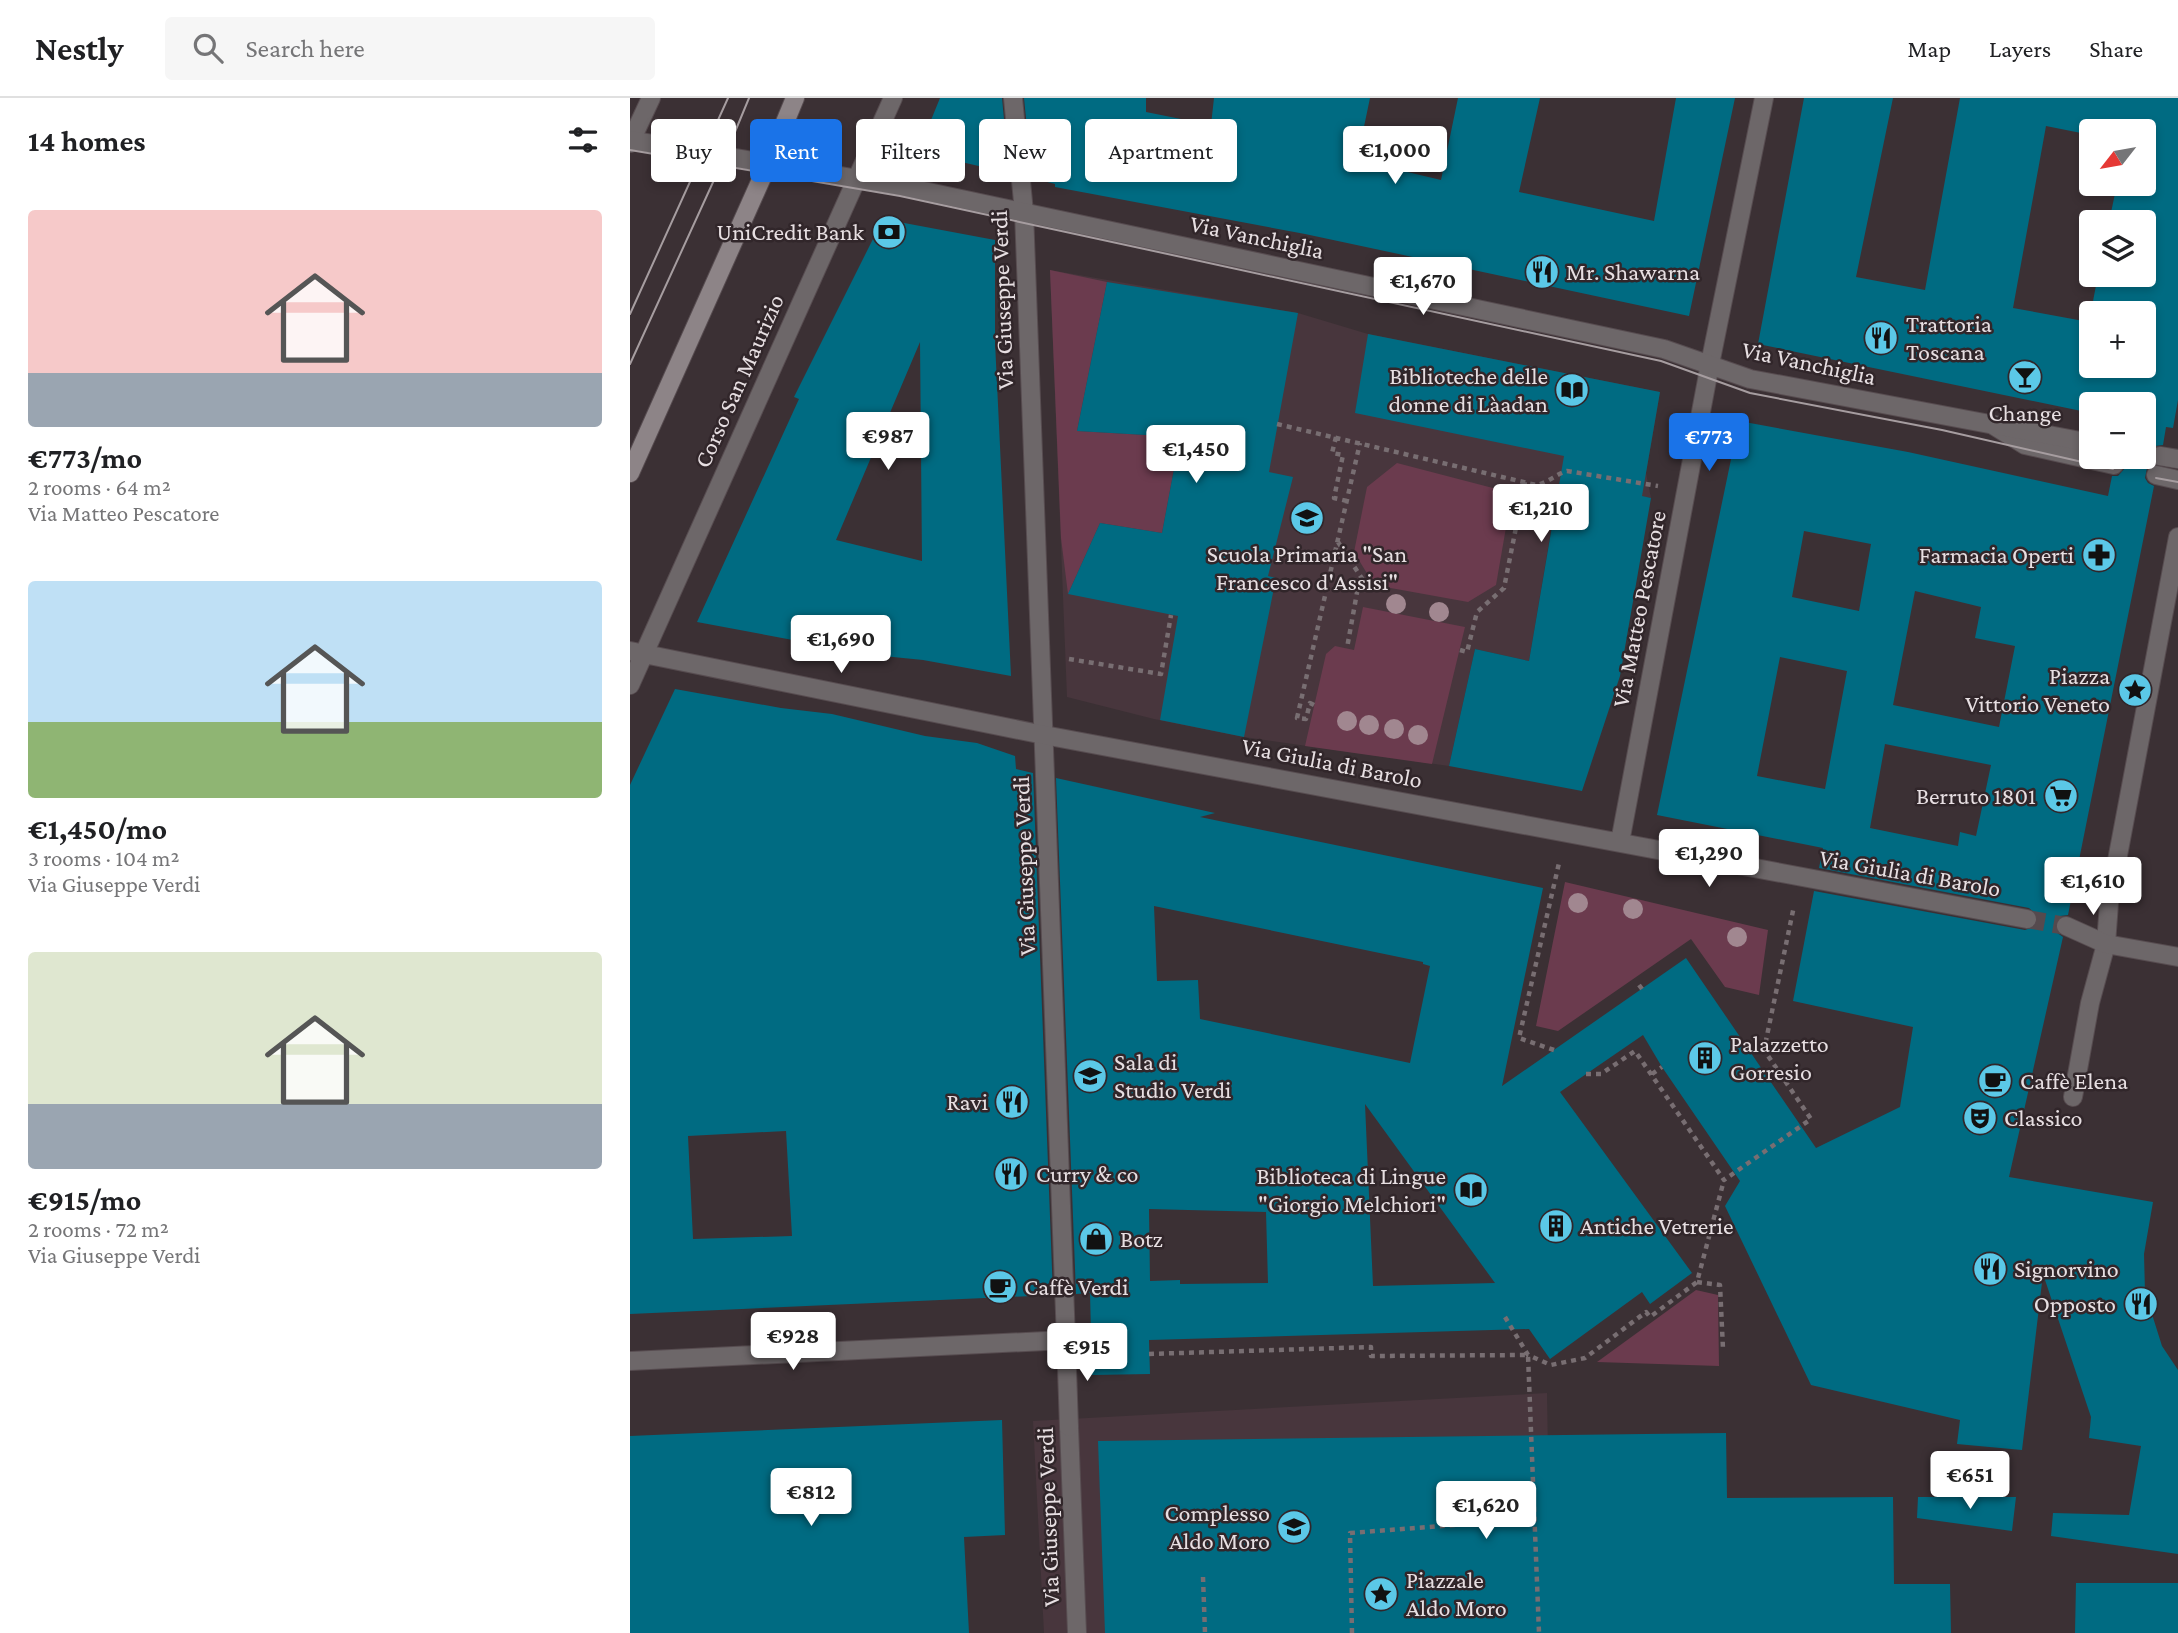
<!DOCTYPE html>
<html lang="en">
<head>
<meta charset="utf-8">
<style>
  body { margin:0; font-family:"Crimson Pro",serif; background:#f6f6f6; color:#202124; height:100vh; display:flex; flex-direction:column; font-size:26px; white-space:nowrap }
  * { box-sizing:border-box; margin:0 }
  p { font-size:23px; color:#757577 }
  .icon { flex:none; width:38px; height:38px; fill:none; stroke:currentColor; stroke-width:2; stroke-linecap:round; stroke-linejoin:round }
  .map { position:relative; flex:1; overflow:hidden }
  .sheet { display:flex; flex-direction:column; background:#fff; width:630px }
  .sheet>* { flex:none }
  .banner { position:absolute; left:21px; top:21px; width:665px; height:63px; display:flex; gap:14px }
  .needle { width:46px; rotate:239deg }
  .tools { position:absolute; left:1449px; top:21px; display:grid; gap:14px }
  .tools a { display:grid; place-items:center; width:77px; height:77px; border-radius:7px; background:#fff; box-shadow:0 4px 10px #0003; font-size:35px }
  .price { position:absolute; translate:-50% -60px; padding:0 16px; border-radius:7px; background:#fff; color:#222; font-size:23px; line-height:46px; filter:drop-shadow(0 2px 4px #0008) }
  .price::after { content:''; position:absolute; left:50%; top:42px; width:21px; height:16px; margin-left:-10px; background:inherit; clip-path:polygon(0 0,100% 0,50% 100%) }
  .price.on { background:#1a73e8; color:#fff }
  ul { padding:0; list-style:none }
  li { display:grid; align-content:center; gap:14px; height:371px; padding:0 28px }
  li span { display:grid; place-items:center; height:217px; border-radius:7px; color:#555 }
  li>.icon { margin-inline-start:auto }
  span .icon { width:126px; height:126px; fill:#fffc; stroke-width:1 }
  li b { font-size:30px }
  h2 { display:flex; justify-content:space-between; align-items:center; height:84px; padding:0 28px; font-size:30px }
  .pill { padding:0 24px; border-radius:7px; background:#fff; box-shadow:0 4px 10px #0003; font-size:24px; line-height:63px }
  .pill.on { background:#1a73e8; color:#fff }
  header { display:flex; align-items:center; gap:42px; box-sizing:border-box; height:98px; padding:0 35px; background:#fff; border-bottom:2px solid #e0e0e0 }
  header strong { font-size:33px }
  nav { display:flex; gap:38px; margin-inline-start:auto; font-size:24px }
  .search { width:490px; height:63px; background:#f6f6f6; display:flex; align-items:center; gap:18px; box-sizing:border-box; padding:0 24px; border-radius:7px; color:#757577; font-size:26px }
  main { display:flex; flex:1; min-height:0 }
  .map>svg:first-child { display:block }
  .built { fill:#48363d }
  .green { fill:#6b3b4e }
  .building { fill:#006b82; fill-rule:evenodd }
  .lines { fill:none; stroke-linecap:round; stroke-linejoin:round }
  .minor-tunnel { stroke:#554a4e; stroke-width:18; stroke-dasharray:18 9; stroke-linecap:butt }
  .tertiary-tunnel { stroke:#554a4e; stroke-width:18; stroke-dasharray:18 9; stroke-linecap:butt }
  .service-casing { stroke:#574c50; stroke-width:20 }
  .pedestrian-casing { stroke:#574c50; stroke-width:20 }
  .minor-casing { stroke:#574c50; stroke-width:20 }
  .tertiary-casing { stroke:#574c50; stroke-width:20 }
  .secondary-casing { stroke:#574c50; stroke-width:20 }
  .path { stroke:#786e72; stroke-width:4.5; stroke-dasharray:5 5; stroke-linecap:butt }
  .service { stroke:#6d6769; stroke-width:18 }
  .pedestrian { stroke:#6d6769; stroke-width:18 }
  .minor { stroke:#6d6769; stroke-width:18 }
  .tertiary { stroke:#6d6769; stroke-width:18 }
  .secondary { stroke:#8d8487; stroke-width:18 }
  .tram { stroke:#a69da0; stroke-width:2 }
  .tree { fill:#a18790 }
  .labels { text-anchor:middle; stroke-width:5; stroke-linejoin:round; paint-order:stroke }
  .poi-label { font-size:24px; fill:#e7dfe2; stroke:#31262a; text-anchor:start }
  .street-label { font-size:24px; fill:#e7dfe2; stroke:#31262a }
</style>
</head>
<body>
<header>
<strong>Nestly</strong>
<div class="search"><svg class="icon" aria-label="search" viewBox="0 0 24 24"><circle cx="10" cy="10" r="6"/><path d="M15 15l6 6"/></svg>Search here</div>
<nav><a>Map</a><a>Layers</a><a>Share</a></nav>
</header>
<main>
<section class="sheet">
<h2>14 homes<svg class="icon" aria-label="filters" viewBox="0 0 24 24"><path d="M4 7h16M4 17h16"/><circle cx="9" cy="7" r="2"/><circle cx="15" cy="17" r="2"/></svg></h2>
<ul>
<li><span style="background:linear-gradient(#f6c9c9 75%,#9aa5b1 0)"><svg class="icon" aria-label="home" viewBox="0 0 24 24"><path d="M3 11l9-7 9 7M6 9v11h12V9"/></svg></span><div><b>€773/mo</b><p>2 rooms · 64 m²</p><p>Via Matteo Pescatore</p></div></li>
<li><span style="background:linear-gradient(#bfe0f5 65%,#8fb573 0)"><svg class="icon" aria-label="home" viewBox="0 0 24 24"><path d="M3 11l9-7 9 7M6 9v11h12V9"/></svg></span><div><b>€1,450/mo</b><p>3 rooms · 104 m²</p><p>Via Giuseppe Verdi</p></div></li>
<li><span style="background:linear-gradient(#dfe7d0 70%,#9aa5b1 0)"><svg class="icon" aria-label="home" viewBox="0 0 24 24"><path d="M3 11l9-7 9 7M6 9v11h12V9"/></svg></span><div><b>€915/mo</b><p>2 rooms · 72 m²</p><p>Via Giuseppe Verdi</p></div></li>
</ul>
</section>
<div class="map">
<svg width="1548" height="1535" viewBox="0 0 1548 1535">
  <rect width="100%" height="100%" fill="#3b3034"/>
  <path class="built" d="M420,172L668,215L738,236L1030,294L1016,375L1021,400L929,385L899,563L845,551L819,668L614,639L524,621L437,599Z
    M917,1295L921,1535H414L403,1323Z"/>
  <path class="green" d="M420,172L477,184L447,333L550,339L532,435L470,425L438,496L431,440Z
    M767,365L882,395L866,487L838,504L744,487L724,454L737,389Z
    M733,509L835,529L802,666L675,648L696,556L705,548L724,552Z
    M935,784L1138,832L1129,897L1095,889L1061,841L928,933L906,928Z
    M1066,1192L1088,1197L1089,1268L967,1264Z"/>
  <path class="building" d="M310,0H372L379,75L288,54Z
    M394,0H516V14L581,27L584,0H740L727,62L811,82L828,0H910L889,94L1024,123L1046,0H1105L1059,218L675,136L425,89V86L402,80Z
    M1174,0H1263L1226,179L1295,192L1330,0H1548V302L1543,330L1536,329L1533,347L1525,348L1519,355L1522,366L1517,370L1515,380L1518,385L1524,388L1438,817L1430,818L1425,824L1426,834L1433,839L1379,1079L1523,1104L1514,1156L1515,1194L1532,1248L1548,1272V1456L1421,1438L1423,1415L1499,1417L1511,1348L1459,1340L1461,1319L1413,1176L1392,1352L1327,1346L1330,1322L1181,1287L1095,1108L1110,1083L1032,969L1013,937L930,994L1062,1175L1020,1206L1012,1194L920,1261L899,1231L519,1242L520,1276L462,1277L460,1195L446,1196L426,680L585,715L570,719L913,790L872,988L1056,860L1186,1050L1270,1009L1283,929L1163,903L1184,793L1395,832L1406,828L1407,817L1399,810L1189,770L1193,750L1027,717L1109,323L1278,354L1478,398L1482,378H1488L1495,370L1492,359H1514V306H1461V315L1128,246ZM1416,28L1461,37V33H1514V86H1487L1479,124H1514V177H1468L1459,224L1383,210ZM1461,215H1514V268H1461ZM1174,433L1241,446L1229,513L1162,499ZM1285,493L1351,509L1345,540L1385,548L1369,629L1263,607ZM1150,559L1217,573L1195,691L1127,678ZM1255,646L1361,667L1346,738L1330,734L1328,748L1240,730ZM524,808L793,864V866L800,868L780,965L570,921L568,882L527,883ZM735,1006L865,1185L743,1188ZM519,1111L636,1114L638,1185L550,1186V1182L520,1183Z
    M253,121L365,142V244L381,578L293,562L243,557L67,524L169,301L164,299ZM290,244L292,463L206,442Z
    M477,184L668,215L639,374L663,379L638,478L646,480L614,639L530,622L548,518L438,496L470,425L532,435L550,339L447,333Z
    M738,236L1030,294L1012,398L1021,400L990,578L952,693L819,668L845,551L899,563L934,358L725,315Z
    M45,591L151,610L202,616L295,638L347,645L385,658L386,671L403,675L423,1197L0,1216V687ZM156,1033L162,1138L63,1141L58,1038Z
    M372,1322L375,1437L334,1439L339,1535H0V1338Z
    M1096,1335L1097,1400L1263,1399L1264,1486H1320L1321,1535H475L468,1343Z
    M1288,1399H1386L1382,1433L1287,1420Z
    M1446,1485H1548V1535H1445Z"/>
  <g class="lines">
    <path class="minor-tunnel" d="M1397,821L1436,828"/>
    <path class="tertiary-tunnel" d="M1514,355L1530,358"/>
    <g class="service-casing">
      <path id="service" d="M1363,327L1395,347L1484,367
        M1526,377L1548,382
        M1443,999L1460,905L1476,846L1479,805L1548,439"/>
    </g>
    <g class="pedestrian-casing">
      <path id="pedestrian" d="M383,0L394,114L436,1242
        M439,1329L447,1535"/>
    </g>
    <g class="minor-casing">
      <path id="minor" d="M0,45L21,0
        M0,553L414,637L1397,821
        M0,587L263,0
        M990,744L1080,266L1134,0
        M1436,828L1476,846L1548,859
        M0,1263L436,1242L439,1329"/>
    </g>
    <g class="tertiary-casing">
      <path id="tertiary" d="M0,42L275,89L1034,251L1120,281L1461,345
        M1530,358L1548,361"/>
    </g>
    <g class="secondary-casing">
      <path id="secondary" d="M0,375L134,75L165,0"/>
    </g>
    <path class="path" d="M647,326L906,387C918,385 926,376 937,373L1028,388
      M706,339L702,355L713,357L704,400L717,403
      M708,444L735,485L728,489L717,550
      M830,552L837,554L847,514L874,490L895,384
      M439,561L531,576L541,517
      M684,607L680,605L676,621L667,620L730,345
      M1009,887L1012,891
      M924,952L889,940L929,765
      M956,976H971L1005,953L1094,1082L1181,1021L1134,952L1164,808
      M1022,976L1032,969
      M1067,1184L1090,1187L1093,1251
      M875,1219L898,1257L921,1267L955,1260L1016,1214L1020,1219L1067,1184L1094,1082
      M519,1256L741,1249V1258L898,1257L909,1535
      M573,1479L575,1535
      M722,1535L720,1435L905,1421"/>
    <use href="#service" class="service"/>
    <use href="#pedestrian" class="pedestrian"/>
    <use href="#minor" class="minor"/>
    <use href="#tertiary" class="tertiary"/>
    <use href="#secondary" class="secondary"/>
    <path class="tram" d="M0,52L270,98L1031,263L1120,295L1312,332L1483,371
      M0,216L98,0
      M0,266L95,58L119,0
      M1526,380L1548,384"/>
  </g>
  <g class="tree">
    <circle cx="766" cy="506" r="10"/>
    <circle cx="809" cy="514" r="10"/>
    <circle cx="717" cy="623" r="10"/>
    <circle cx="739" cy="627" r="10"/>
    <circle cx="764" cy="631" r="10"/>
    <circle cx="788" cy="637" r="10"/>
    <circle cx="948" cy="805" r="10"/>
    <circle cx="1003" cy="811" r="10"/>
    <circle cx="1107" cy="839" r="10"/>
  </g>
  <defs>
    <g id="bank-disc" transform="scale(1.75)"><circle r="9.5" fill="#5bc8e7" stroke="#31262a"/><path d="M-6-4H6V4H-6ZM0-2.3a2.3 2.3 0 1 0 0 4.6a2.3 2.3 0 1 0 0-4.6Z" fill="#111"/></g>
    <g id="restaurant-disc" transform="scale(1.75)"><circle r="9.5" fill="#5bc8e7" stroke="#31262a"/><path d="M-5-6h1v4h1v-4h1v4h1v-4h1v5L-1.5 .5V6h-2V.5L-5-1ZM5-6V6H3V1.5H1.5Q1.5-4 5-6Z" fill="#111"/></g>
    <g id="bar-disc" transform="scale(1.75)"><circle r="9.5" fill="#5bc8e7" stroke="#31262a"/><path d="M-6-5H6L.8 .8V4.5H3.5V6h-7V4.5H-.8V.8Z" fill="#111"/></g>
    <g id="library-disc" transform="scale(1.75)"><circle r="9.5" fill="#5bc8e7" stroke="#31262a"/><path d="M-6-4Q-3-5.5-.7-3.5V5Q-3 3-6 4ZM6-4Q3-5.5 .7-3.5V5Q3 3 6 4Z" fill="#111"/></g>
    <g id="school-disc" transform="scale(1.75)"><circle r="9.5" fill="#5bc8e7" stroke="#31262a"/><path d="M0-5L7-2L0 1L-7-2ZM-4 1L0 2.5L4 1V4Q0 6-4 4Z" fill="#111"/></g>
    <g id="pharmacy-disc" transform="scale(1.75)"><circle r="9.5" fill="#5bc8e7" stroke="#31262a"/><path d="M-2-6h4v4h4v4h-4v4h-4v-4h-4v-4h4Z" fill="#111"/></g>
    <g id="sight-disc" transform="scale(1.75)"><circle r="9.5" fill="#5bc8e7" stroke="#31262a"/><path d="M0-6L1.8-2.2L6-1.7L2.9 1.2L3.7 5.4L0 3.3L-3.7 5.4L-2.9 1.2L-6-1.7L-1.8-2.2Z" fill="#111"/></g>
    <g id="supermarket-disc" transform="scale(1.75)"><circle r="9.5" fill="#5bc8e7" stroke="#31262a"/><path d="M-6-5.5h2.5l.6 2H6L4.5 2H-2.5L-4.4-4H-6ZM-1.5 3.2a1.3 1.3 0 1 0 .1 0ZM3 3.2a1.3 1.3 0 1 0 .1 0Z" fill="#111"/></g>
    <g id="building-disc" transform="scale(1.75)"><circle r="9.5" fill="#5bc8e7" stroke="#31262a"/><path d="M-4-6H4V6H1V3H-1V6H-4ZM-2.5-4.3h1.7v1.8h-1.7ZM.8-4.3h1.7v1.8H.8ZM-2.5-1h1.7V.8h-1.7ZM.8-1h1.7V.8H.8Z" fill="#111"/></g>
    <g id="university-disc" transform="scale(1.75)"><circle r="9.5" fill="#5bc8e7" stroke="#31262a"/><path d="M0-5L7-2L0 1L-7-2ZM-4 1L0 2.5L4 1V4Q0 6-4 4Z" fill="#111"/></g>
    <g id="cafe-disc" transform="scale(1.75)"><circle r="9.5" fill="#5bc8e7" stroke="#31262a"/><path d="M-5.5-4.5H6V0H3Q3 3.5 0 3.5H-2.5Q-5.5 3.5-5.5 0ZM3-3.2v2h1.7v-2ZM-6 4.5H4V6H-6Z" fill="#111"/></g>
    <g id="theatre-disc" transform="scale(1.75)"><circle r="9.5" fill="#5bc8e7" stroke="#31262a"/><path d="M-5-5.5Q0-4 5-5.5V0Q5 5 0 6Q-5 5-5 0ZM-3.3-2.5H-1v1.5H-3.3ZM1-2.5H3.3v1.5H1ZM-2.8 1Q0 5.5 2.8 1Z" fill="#111"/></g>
    <g id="shop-disc" transform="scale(1.75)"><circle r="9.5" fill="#5bc8e7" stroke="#31262a"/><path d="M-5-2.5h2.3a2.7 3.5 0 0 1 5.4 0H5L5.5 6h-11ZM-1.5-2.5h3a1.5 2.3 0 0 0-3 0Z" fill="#111"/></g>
  </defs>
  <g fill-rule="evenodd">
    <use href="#bank-disc" x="259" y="134"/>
    <use href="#restaurant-disc" x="912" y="174"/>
    <use href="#restaurant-disc" x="1251" y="240"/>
    <use href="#bar-disc" x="1395" y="279"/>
    <use href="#library-disc" x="942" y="292"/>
    <use href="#school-disc" x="677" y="420"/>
    <use href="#pharmacy-disc" x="1469" y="457"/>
    <use href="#sight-disc" x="1505" y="592"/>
    <use href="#supermarket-disc" x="1431" y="698"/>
    <use href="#building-disc" x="1075" y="960"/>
    <use href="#university-disc" x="460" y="978"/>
    <use href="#cafe-disc" x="1365" y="983"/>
    <use href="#restaurant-disc" x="382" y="1004"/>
    <use href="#theatre-disc" x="1350" y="1020"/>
    <use href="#restaurant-disc" x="381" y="1076"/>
    <use href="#library-disc" x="841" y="1092"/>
    <use href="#building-disc" x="926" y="1128"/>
    <use href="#shop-disc" x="466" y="1141"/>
    <use href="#restaurant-disc" x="1360" y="1171"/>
    <use href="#cafe-disc" x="370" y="1189"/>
    <use href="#restaurant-disc" x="1511" y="1206"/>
    <use href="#university-disc" x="664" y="1429"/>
    <use href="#sight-disc" x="751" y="1496"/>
  </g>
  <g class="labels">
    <g class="poi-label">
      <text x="234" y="142" text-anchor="end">UniCredit Bank</text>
      <text x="936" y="182">Mr. Shawarna</text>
      <text x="1276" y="234">Trattoria<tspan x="1276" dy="28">Toscana</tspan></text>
      <text x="918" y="286" text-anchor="end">Biblioteche delle<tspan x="918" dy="28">donne di Làadan</tspan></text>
      <text x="1395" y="323" text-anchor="middle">Change</text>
      <text x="677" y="464" text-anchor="middle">Scuola Primaria "San<tspan x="677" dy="28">Francesco d'Assisi"</tspan></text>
      <text x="1444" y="465" text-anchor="end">Farmacia Operti</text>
      <text x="1480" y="586" text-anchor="end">Piazza<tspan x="1480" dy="28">Vittorio Veneto</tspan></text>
      <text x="1406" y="706" text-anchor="end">Berruto 1801</text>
      <text x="1100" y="954">Palazzetto<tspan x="1100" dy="28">Gorresio</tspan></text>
      <text x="484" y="972">Sala di<tspan x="484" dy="28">Studio Verdi</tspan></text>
      <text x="1390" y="991">Caffè Elena</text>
      <text x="358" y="1012" text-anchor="end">Ravi</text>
      <text x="1374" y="1028">Classico</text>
      <text x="406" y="1084">Curry &amp; co</text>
      <text x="816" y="1086" text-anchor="end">Biblioteca di Lingue<tspan x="816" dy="28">"Giorgio Melchiori"</tspan></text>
      <text x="950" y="1136">Antiche Vetrerie</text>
      <text x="490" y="1149">Botz</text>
      <text x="1384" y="1179">Signorvino</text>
      <text x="394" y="1197">Caffè Verdi</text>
      <text x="1486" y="1214" text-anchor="end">Opposto</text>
      <text x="640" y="1423" text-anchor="end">Complesso<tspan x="640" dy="28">Aldo Moro</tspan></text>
      <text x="776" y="1490">Piazzale<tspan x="776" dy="28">Aldo Moro</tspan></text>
    </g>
    <g class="street-label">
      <text transform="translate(627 139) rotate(12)" y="8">Via Vanchiglia</text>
      <text transform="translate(372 202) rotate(-92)" y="8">Via Giuseppe Verdi</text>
      <text transform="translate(1179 265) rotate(12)" y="8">Via Vanchiglia</text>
      <text transform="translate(109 283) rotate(-66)" y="8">Corso San Maurizio</text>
      <text transform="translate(1009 511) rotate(-79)" y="8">Via Matteo Pescatore</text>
      <text transform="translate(702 665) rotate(11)" y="8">Via Giulia di Barolo</text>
      <text transform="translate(394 768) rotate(-92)" y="8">Via Giuseppe Verdi</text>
      <text transform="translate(1280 775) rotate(10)" y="8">Via Giulia di Barolo</text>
      <text transform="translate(418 1419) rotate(-92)" y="8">Via Giuseppe Verdi</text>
    </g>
  </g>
</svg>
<div class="tools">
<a><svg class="needle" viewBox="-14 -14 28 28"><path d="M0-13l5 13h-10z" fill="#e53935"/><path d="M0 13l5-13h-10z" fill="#757577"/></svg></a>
<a><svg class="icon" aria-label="layers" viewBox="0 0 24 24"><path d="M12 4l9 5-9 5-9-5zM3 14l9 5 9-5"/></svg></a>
<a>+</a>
<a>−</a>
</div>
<b class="price" style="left:765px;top:88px">€1,000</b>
<b class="price" style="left:793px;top:219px">€1,670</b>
<b class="price" style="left:258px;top:374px">€987</b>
<b class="price on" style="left:1079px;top:375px">€773</b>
<b class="price" style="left:566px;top:387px">€1,450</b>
<b class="price" style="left:911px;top:446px">€1,210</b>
<b class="price" style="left:211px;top:577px">€1,690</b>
<b class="price" style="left:1079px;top:791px">€1,290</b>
<b class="price" style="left:1463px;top:819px">€1,610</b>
<b class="price" style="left:163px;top:1274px">€928</b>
<b class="price" style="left:457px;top:1285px">€915</b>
<b class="price" style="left:1340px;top:1413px">€651</b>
<b class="price" style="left:181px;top:1430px">€812</b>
<b class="price" style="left:856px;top:1443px">€1,620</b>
<div class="banner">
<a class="pill">Buy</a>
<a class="pill on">Rent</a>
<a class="pill">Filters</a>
<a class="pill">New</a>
<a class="pill">Apartment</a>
</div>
</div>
</main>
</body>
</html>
